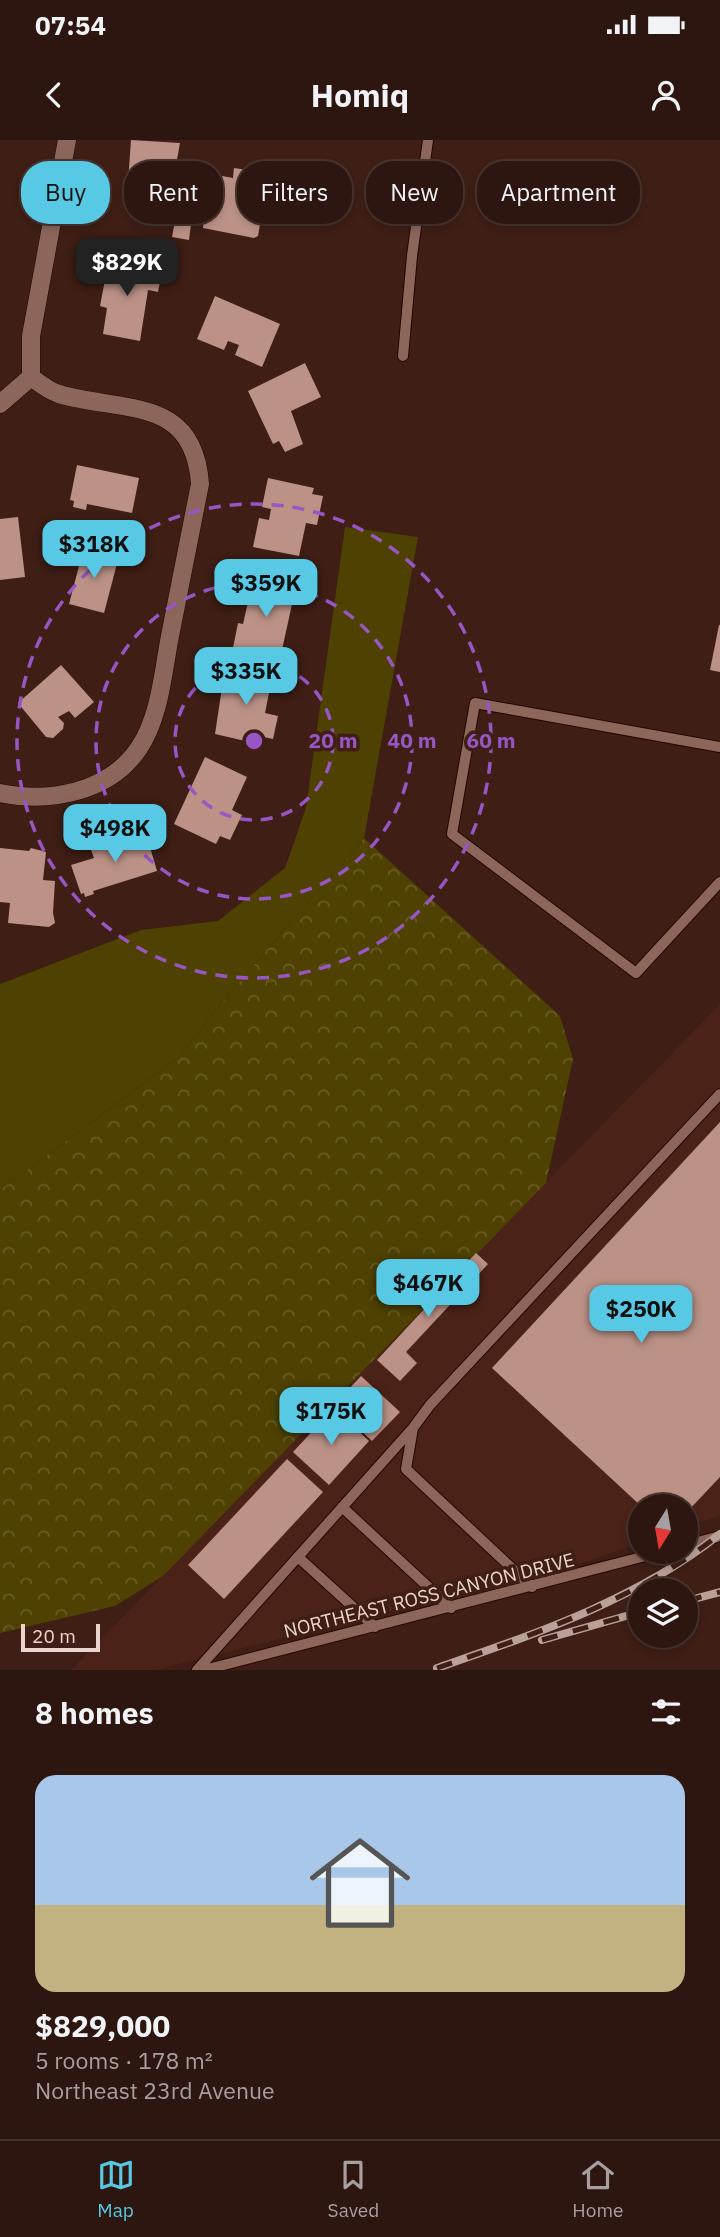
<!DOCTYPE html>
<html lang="en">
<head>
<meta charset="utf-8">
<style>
  body { margin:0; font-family:"IBM Plex Sans",sans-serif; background:#361f19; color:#f1f3f6; height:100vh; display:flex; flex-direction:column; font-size:26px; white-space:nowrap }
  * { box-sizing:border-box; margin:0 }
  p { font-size:23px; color:#a79f9f }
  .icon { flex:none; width:38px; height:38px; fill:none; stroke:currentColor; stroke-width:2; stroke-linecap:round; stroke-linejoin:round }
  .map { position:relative; height:1530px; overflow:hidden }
  .details { display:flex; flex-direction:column; background:#2e1610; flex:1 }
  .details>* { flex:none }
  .hud { position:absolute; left:21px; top:21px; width:679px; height:63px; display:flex; gap:14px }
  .needle { width:46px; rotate:191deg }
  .buttons { position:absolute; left:628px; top:1354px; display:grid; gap:14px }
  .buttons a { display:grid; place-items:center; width:70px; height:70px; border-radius:50%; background:#2e1610; box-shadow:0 4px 10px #0003,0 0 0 2px #493530; font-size:35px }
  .scale { position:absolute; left:21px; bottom:18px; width:79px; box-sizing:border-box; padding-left:7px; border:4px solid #ebd4ce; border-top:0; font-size:19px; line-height:24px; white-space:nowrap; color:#ebd4ce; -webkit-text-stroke:5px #3e1e15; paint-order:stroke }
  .price { position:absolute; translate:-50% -60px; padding:0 16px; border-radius:14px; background:#58c9e4; color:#111; font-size:23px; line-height:46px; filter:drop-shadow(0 2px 4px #0008) }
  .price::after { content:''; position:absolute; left:50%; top:42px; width:21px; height:16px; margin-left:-10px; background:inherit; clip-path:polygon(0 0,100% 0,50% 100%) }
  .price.active { background:#222; color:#fff }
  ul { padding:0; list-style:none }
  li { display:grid; align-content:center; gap:14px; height:371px; padding:0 35px }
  li span { display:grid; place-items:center; height:217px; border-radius:21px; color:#555 }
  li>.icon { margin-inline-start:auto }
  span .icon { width:126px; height:126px; fill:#fffc; stroke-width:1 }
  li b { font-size:30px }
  h2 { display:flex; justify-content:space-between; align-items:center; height:84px; padding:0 35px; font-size:30px }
  .chip { padding:0 24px; border-radius:28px; background:#2e1610; box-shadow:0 4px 10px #0003,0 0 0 2px #493530; font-size:24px; line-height:63px }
  .chip.active { background:#58c9e4; color:#111 }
  .status { display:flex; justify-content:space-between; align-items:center; height:49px; padding:0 35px; background:#2e1610; direction:ltr }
  .status svg { height:19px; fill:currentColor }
  header { display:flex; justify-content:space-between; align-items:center; height:91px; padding:0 35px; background:#2e1610; font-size:32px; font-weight:700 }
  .tabs { display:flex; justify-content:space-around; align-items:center; height:98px; border-top:2px solid #493530; background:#2e1610; font-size:19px; color:#a79f9f }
  .tabs a { display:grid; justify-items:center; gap:4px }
  .tabs .active { color:#58c9e4 }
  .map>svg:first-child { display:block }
  .built { fill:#4a2217 }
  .green { fill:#4e4102 }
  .forest { fill:url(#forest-crowns) }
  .building { fill:#bc9287 }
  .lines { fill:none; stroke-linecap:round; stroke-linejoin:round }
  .lane-casing { stroke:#240601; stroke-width:12 }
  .street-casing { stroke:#240601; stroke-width:19 }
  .lane { stroke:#8d665b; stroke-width:10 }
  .street { stroke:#8d665b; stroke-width:18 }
  .rail-casing { stroke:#b9a099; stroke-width:8 }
  .rail { stroke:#3e1e15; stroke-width:5; stroke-dasharray:16; stroke-linecap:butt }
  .ring { fill:none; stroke:#9756c3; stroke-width:3.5; stroke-dasharray:12 9 }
  .labels { text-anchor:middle; stroke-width:7; stroke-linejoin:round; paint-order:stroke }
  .street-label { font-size:19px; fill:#ebd4ce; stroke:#3e1e15 }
  .centre { fill:#9756c3; stroke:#3e1e15; stroke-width:3.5 }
  .ring-label { font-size:21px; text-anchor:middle; font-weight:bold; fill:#9756c3; stroke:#3e1e15; stroke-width:7; stroke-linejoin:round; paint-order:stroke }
</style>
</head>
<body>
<div class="status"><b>07:54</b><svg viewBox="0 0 49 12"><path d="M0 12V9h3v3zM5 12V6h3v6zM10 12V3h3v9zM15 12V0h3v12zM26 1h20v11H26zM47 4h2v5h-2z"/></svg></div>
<header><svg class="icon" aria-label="back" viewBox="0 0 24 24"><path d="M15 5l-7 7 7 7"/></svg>Homiq<svg class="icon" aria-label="person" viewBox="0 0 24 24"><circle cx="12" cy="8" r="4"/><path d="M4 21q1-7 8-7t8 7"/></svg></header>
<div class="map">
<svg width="720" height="1530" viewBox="0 0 720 1530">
  <defs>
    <pattern id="forest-crowns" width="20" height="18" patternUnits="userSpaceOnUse" patternTransform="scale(1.75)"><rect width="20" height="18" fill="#4e4102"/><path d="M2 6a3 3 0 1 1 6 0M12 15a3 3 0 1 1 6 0" fill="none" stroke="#685c26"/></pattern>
  </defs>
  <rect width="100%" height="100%" fill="#3e1e15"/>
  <path class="built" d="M720,864V1376L686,1387V1367H640V1403L589,1421L155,1530H71Z"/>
  <path class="green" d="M345,387L418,397L364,698L227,856L178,918L0,1050V844L141,790L218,781L285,728L306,668Z"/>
  <path class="forest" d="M364,698L560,876L573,919L546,1043L163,1436L115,1466L0,1493V1050L178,918L227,856Z"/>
  <path class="building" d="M131,0L180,3L167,75L128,68L132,43L128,42Z
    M234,28L269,33L258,96L254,98L203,88L207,54L219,56L222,36L233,38Z
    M175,81L191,84L189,100L172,97Z
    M109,119L162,131L158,152L148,150L140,201L103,194L107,168L100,166Z
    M215,156L280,184L262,227L235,215L239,205L228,201L224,210L197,199Z
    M305,223L321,257L291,271L303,304L285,312L279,301L273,304L248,251Z
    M77,325L139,338L132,373L87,364L86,370L73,367L74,361L70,360Z
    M268,338L314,348L312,354L323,356L317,385L306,383L299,416L253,407L259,378L269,380L271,369L262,367Z
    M18,377L25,437L0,440V379Z
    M84,407L119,416L104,473L69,464Z
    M264,423L281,427L278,441L261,437Z
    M257,438L296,446L280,519L233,508L238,483L243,484L248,462L252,463Z
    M719,485H720V532L710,530Z
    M61,525L94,562L75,578L69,571L58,577L64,583L63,589L53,598L46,597L18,563Z
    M237,525L273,533L265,573L278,576L273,599L259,596L258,604L215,594L223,541L234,540Z
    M205,617L247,637L232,670L242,675L230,700L220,696L216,704L174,684Z
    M145,690L157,731L93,751L94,754L85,757L84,753L81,754L71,725L94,718L90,707L129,698L128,695Z
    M0,708L29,711L31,708L46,712L43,740L55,741L53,773L55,783L49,787L8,783L10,763L0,762Z
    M720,982V1337L686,1373V1367H642L492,1228Z
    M476,1113L488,1124L406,1212L417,1223L400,1241L377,1220Z
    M361,1236L400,1272L372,1301L334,1265Z
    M334,1268L369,1301L329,1345L293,1312Z
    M287,1319L323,1352L224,1459L188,1425Z"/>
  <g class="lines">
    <g class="lane-casing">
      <path id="lane" d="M403,216L412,116L428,0
        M720,607L475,563L452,694L636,833L720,742
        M342,1367L451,1468
        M686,1405L720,1396
        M298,1417L375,1487
        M532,1447L406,1329L413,1288L430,1265L720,954
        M197,1530L412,1289
        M204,1530L661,1412"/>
    </g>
    <g class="street-casing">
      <path id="street" d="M0,264L31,237
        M0,653C49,663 109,653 139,608C160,577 163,532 170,496C180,445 190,395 200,344C194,255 123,273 59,254C49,251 39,243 31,237V196L67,0"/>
    </g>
    <use href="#lane" class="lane"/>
    <use href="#street" class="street"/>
    <g class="rail-casing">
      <path id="rail" d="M686,1461L720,1452
        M542,1500L640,1472
        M437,1528C535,1494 637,1460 720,1394"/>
    </g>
    <use href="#rail" class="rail"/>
  </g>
  <g class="ring">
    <circle cx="254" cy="601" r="79"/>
    <circle cx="254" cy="601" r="158"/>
    <circle cx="254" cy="601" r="237"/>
  </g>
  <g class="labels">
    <g class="street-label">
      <text transform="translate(429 1455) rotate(-14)" y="7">NORTHEAST ROSS CANYON DRIVE</text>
    </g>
  </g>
  <circle cx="254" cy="601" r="10" class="centre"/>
  <g class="ring-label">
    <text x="333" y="608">20 m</text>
    <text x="412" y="608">40 m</text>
    <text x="491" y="608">60 m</text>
  </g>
</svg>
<div class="buttons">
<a><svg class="needle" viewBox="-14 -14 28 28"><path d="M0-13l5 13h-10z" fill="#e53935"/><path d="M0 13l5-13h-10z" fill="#a79f9f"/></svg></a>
<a><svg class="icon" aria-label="layers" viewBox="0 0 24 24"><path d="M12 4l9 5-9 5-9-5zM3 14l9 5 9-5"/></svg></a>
</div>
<div class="scale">20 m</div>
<b class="price active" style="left:127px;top:158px">$829K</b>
<b class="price" style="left:94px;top:440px">$318K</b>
<b class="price" style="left:266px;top:479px">$359K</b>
<b class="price" style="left:246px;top:567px">$335K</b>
<b class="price" style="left:115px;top:724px">$498K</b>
<b class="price" style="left:428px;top:1179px">$467K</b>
<b class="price" style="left:641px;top:1205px">$250K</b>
<b class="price" style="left:331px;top:1307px">$175K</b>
<div class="hud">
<a class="chip active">Buy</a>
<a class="chip">Rent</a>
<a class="chip">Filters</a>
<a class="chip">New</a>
<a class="chip">Apartment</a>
</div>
</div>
<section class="details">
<h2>8 homes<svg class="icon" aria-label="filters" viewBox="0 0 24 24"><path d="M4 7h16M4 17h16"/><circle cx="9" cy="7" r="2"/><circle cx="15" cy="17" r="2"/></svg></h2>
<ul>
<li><span style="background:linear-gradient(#a9c7e8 60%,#c2b280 0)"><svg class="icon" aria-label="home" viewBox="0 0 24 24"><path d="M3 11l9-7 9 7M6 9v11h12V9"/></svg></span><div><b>$829,000</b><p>5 rooms · 178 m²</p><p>Northeast 23rd Avenue</p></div></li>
</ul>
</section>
<nav class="tabs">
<a class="active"><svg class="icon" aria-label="map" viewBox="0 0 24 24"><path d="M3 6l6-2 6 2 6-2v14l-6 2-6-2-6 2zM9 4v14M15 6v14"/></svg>Map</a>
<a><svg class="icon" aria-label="saved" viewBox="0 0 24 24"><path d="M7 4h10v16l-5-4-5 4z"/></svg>Saved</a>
<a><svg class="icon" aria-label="home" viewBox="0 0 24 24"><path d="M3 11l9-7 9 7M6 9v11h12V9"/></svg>Home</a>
</nav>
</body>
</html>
